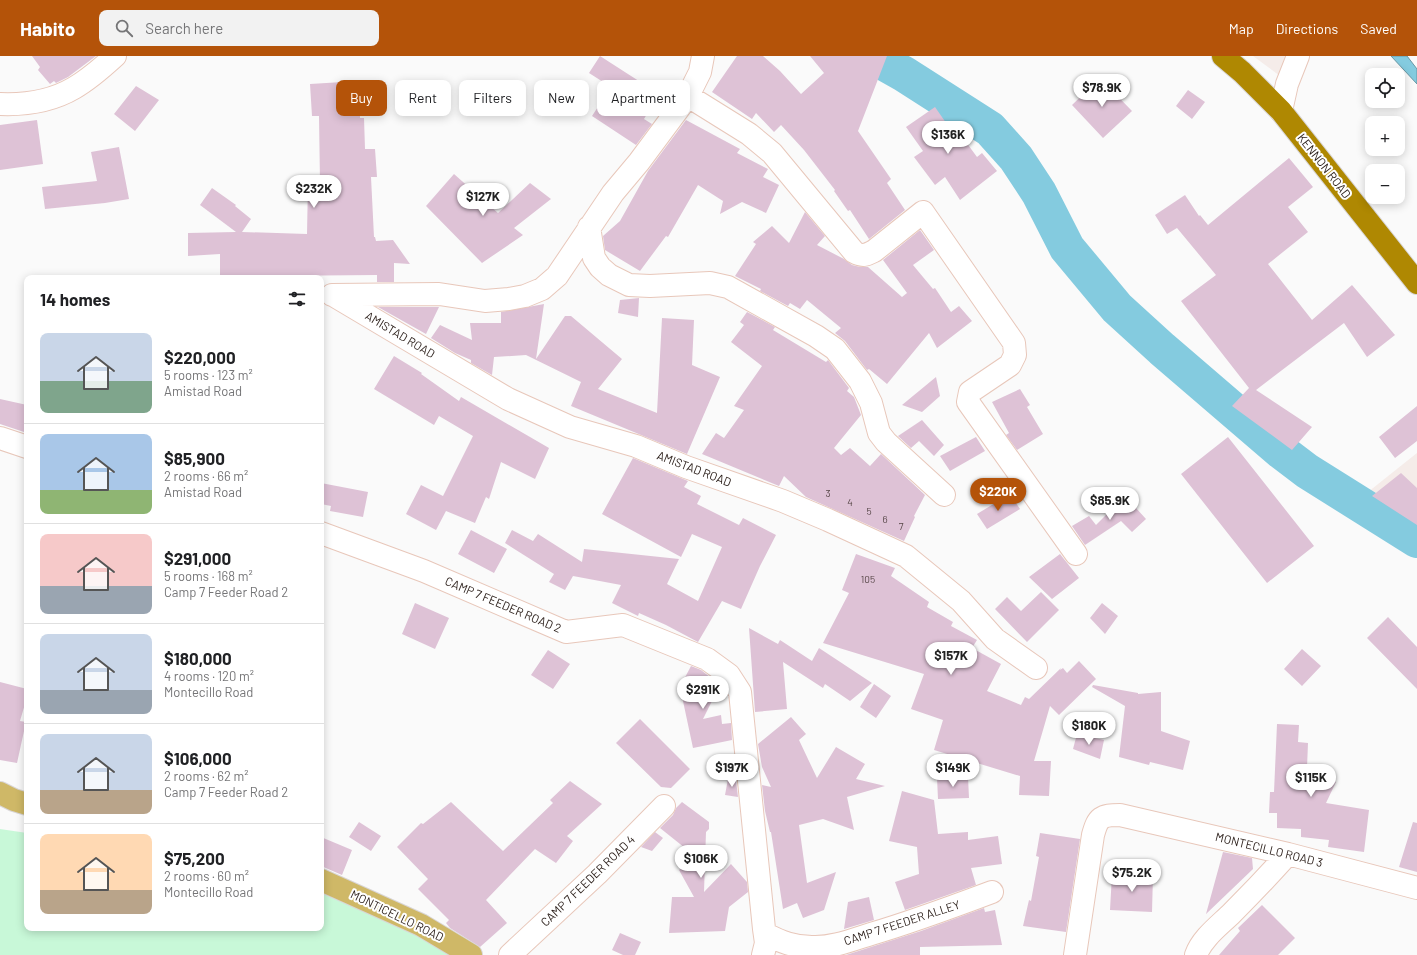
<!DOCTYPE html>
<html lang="en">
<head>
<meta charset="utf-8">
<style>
  body { margin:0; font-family:Barlow,sans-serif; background:#f2f2f2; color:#202124; height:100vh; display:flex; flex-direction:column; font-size:15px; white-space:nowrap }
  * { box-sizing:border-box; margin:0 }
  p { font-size:13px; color:#757577 }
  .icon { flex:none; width:22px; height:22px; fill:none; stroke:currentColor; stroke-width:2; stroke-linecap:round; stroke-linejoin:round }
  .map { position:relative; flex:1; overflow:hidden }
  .side { position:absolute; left:24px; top:219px; width:300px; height:656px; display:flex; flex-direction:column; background:#fff; border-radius:8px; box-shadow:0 2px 10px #0003 }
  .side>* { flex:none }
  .guide { position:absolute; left:336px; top:24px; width:380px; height:36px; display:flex; gap:8px }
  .controls { position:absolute; left:1365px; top:12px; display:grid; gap:8px }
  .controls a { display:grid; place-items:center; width:40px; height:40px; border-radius:8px; background:#fff; box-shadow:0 2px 10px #0003; font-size:20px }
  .price { position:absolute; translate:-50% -34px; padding:0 9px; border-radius:14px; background:#fff; color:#222; font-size:13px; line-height:26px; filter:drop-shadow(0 1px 2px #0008) }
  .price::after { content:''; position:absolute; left:50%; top:24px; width:12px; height:9px; margin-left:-6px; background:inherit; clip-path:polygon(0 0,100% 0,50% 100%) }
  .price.current { background:#b45309; color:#fff }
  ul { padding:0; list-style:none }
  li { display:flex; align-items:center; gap:12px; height:100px; padding:0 16px }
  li+li { border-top:1px solid #e0e0e0 }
  li span { display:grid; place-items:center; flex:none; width:112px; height:80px; border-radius:8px; color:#555 }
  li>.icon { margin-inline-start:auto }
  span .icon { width:48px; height:48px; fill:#fffc; stroke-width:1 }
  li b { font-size:17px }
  h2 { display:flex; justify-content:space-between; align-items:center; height:48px; padding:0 16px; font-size:17px }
  .chip { padding:0 14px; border-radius:8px; background:#fff; box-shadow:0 2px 10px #0003; font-size:14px; line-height:36px }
  .chip.current { background:#b45309; color:#fff }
  header { display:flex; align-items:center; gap:24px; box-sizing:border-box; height:56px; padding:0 20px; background:#b45309; color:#fff }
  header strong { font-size:19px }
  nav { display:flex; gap:22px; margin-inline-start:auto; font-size:14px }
  .search { width:280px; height:36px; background:#f2f2f2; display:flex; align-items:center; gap:10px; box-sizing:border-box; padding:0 14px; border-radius:8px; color:#757577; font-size:15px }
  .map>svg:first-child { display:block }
  .built { fill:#f5ece9 }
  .green { fill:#c8f8d8 }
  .water { fill:#84cbdf; stroke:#6997a4 }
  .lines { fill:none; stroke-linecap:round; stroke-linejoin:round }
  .river { stroke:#84cbdf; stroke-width:36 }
  .building { fill:#dec2d6 }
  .minor-casing { stroke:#e8c7ba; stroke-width:24 }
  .major-casing { stroke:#d9d6d6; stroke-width:24 }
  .highway-casing { stroke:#d9d6d6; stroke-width:24 }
  .minor { stroke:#fff; stroke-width:22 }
  .major { stroke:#cfb867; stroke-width:22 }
  .highway { stroke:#af8802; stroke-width:22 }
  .labels { text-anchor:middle; stroke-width:4; stroke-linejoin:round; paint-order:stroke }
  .number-label { font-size:10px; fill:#574748 }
  .street-label { font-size:12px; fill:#2a1e19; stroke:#fff }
</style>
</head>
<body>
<header>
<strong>Habito</strong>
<div class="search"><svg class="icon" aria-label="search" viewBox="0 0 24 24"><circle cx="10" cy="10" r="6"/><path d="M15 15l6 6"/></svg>Search here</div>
<nav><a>Map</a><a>Directions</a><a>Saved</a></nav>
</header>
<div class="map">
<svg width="1417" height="899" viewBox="0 0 1417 899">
  <rect width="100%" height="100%" fill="#fafafa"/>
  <path class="built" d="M1253,0H1285L1280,20Z
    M1417,397V478L1363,440Z"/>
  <path class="green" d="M0,773L27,777V872H321V837L464,899H0Z"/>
  <path class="water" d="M1391,0H1407L1417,13V28Z"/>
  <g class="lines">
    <path class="river" d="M872,0L904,18L990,73L1016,102L1039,137L1067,192L1117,252L1162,293L1282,396L1307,415L1417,484"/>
  </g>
  <path class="building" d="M32,0H96L68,21L56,27L54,25L50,28L38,14L40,11Z
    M600,0L659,38L644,63L652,68L636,89L592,60L611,31L589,17Z
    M737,0H763L780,15L801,38L824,17L810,0H887L858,75L891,123L887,127L905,154L869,183L850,154L848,155L834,135L835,134L804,94L781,69L774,76L756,57L752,63L712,36Z
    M1100,22L1132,55L1103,82L1072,49Z
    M359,25L360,62H364L365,93H375L377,121H371L374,181H375L376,185L393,184L410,208L394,207V226H377V219L263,220V222H220V198L188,200V177L236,176L200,149L212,132L236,149L235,150L251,163L242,176L307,178L308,126L320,127L319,60H312L310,28Z
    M136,30L159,44L135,75L114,58Z
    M1188,34L1205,46L1192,63L1176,50Z
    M935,51L951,74L955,71L977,101L982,97L997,115L960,144L945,121L935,129L914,101L923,95L906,71Z
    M37,64L43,108L0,114V69Z
    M686,64L740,93L737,97L768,113L763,121L779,129L766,157L742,146L720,158L723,145L698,129L668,181L666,180L640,215L605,194L603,180L620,165L648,115Z
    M119,91L129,143L105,147L45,153L42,131L97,125L91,96Z
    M1289,102L1313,131L1288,151L1308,176L1268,208L1312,264L1352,229L1395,279L1367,301L1344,267L1256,334L1312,371L1292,394L1232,350L1249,332L1181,245L1216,219L1177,172L1167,178L1155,159L1185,139L1199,160L1200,159L1208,169Z
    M454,118L498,157L530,127L551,143L514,172L523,179L482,207L426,150Z
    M805,156L825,180L817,189L844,203L852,209L860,211H868L902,241L907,237L883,204L920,174L934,194L913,209L933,233L935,232L951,256L959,250L972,265L937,292L929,277L887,328L869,313L867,314L845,285L835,277L841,272L807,244L800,253L790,247L788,250L760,235L761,233L735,220L756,188L753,186L772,170L789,187Z
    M639,242L638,261L618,257L620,244Z
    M544,248L536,303L565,260H571L622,303L598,333L657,357L662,262L694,264L692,309L720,321L687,398L571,350L581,326L526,299L494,301L492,319L471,307V304L455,297L431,282L440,269L472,284L470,267H501V256Z
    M378,251H439L426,278Z
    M747,256L775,271L773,274L826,306L828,304L849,332L847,335L854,341L861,359L834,392L841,399L850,392L870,410L881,398L925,439L914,460L915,461L904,485L806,441L784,420L779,430L702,398L716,377L724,382L744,354L734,350L762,310L731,286L744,269L740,266Z
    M394,300L422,317L421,318L459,345L461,341L549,392L535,423L501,406L489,443L486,441L475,467L446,455L436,474L406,458L421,429L443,440L473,380L439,360L434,369L374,333Z
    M936,321L940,340L922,356L902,349Z
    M1020,333L1030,349L1027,351L1043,378L1017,394L1006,379L1009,377L992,346Z
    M0,343L27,349V377L0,368Z
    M1417,350V385L1395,402L1379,381Z
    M922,364L944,389L934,400L919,385L911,392L898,380Z
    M976,381L985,395L950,415L940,400Z
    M1228,381L1314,490L1267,527L1181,418Z
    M633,402L688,425L684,431L701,440L697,448L739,469L743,462L776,479L760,510L741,553L722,545L698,586L666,569L639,557L638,560L612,547L621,529L573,520L565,534L549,526L554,518L505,487L512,474L533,485L538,478L582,506L584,493L679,503L667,528L698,545L722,491L692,478L681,501L602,458Z
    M1401,417L1417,432V469L1372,440Z
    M321,427L368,436L363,461L330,455L331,450L321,448Z
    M1010,438L1020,453L987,473L977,458Z
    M1125,440L1146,463L1132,476L1121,465L1085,489L1072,470L1089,460L1096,469Z
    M471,474L507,493L494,517L458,498Z
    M856,498L895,512L891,520L929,546L927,551L953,566L951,570L977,584L972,592L1001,608L987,635L1021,649L1025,641L1029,643L1061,612L1060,614L1063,612L1067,617L1079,605L1096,623L1059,659L1050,650L1034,705H1051L1049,740L1019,739L1020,720L934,694L943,664L911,653L924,618L823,587L849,537L842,534Z
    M1060,498L1079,522L1052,543L1029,521Z
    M1041,536L1059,554L1027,586L995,553L1007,541L1021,555Z
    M415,547L449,562L435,593L402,578Z
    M1102,547L1118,560L1105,578L1090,562Z
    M1388,561L1417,591V633L1367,582Z
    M749,572L778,588L780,584L812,605L819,592L872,627L850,645L825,628L823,632L783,606L787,653L755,656Z
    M1302,593L1321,610L1302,630L1284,613Z
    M548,594L570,608L553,633L531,619Z
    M691,610L701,614L720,629L703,663L721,659L722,668L731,667L732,684L693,692L680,631Z
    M0,626L27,633V641L20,665L26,666L17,707L0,704Z
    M874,628L891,640L876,662L860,651Z
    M1093,629L1138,637V638L1161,636V675L1190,685L1183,714L1150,706L1149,709L1119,701L1125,650L1092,631Z
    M791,661L806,678L799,684L817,722L836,691L865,708L856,723L885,730L847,741L854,774L823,763L799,769L807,827L836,816L824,854L803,862L797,847L783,853L771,776H770L765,755L762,729L771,731L762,711L758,688Z
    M640,663L690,713L671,732L661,731L616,687Z
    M1277,668L1299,669L1298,686L1308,687L1307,712L1336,726L1326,747L1369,754L1364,796L1328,791L1329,784L1301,781V773L1277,772V757H1269L1270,736H1274Z
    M1077,678L1104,684L1100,703L1073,693Z
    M968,721L969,742L938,743L937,722Z
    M728,723L736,724L738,741L725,739Z
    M570,725L602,748L567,780L573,785L556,807L535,793L486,844L507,867L480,891L450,872L446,867L449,864L418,833L428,823L397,791L421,767L423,768L451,746L503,795L553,747L550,744Z
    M902,735L934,744L938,778L968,776V784L998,780L1002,808L971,812L976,829L905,854L895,826L919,818L917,791L889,785Z
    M682,746L709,766V773L706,776L704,836L731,808L747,826L748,836L729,851L725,875L669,877L672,841H694L679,814L695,800L660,772L673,759L676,752Z
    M359,766L381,780L371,795L349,781Z
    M1413,766L1417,767V816L1399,811Z
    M655,776L663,782L652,795L641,791Z
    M1040,777L1080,783L1066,876L1023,870L1029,844L1031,845L1039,801L1036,800Z
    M321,781L352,794L342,819L321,810Z
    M1223,796L1252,802L1253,813L1206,858Z
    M1112,818L1153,819L1152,856L1110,854Z
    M869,841L874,864L844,873L848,846Z
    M1262,849L1295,882L1278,899H1219L1240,875L1238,872Z
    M984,852L985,856L995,854L1002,889L920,891V899H846L921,875Z
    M620,877L641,886L635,899H623L612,894Z"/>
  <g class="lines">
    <g class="minor-casing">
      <path id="minor" d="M688,40L749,78L772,97L854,196C863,201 866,199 874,195L923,156L1014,287L1015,299L1010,309L970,336L968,346L1076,498
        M0,48C25,49 52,45 74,32C88,24 103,11 115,0
        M1281,55L1287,28L1298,0
        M589,171L594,202L600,211L609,219L629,229L650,230L710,227L728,231L816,280L835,293L860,325L871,347L879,377L886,386L944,439
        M332,239L439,238L485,245L509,243L525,240L542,233L557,220L613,137L639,106L688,40L700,16L703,0
        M333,239L508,343L570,371L636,390L686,411L783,445L828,464L906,500L961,545L995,583L1036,612
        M0,382L27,391
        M321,477L424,515L566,576L623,569L707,603L729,619L740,636L764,873L766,887L763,899
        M766,878C781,886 794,891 812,891C832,892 852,884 871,878C912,866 952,851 992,836
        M510,899L597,818L664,750
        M1075,899L1093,779C1098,761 1101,759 1120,759L1288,798L1417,832
        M1196,899C1202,882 1220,869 1232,857C1251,838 1270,818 1288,798"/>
    </g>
    <g class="major-casing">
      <path id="major" d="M0,737L14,744L27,748
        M321,824L421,869L471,899"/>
    </g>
    <g class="highway-casing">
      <path id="highway" d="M1223,0L1242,16L1281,55L1417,227"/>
    </g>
    <use href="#minor" class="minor"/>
    <use href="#major" class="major"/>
    <use href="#highway" class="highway"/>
  </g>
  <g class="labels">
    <g class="number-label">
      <text x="828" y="441">3</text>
      <text x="850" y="450">4</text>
      <text x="869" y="459">5</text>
      <text x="885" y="467">6</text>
      <text x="901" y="474">7</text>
      <text x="868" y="527">105</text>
    </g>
    <g class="street-label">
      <text transform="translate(1324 110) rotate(52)" y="4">KENNON ROAD</text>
      <text transform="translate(400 279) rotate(31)" y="4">AMISTAD ROAD</text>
      <text transform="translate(694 413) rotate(21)" y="4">AMISTAD ROAD</text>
      <text transform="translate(503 549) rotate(23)" y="4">CAMP 7 FEEDER ROAD 2</text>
      <text transform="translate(1269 794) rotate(14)" y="4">MONTECILLO ROAD 3</text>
      <text transform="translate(588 825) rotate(-44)" y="4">CAMP 7 FEEDER ROAD 4</text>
      <text transform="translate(397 860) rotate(26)" y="4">MONTICELLO ROAD</text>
      <text transform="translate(902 867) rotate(-18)" y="4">CAMP 7 FEEDER ALLEY</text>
    </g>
  </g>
</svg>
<div class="controls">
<a><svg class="icon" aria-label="locate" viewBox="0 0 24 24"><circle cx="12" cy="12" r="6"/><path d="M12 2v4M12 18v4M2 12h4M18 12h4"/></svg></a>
<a>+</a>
<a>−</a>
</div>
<b class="price" style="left:1102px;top:52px">$78.9K</b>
<b class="price" style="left:948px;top:99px">$136K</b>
<b class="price" style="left:314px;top:153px">$232K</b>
<b class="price" style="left:483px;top:161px">$127K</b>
<b class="price current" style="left:998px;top:456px">$220K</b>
<b class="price" style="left:1110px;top:465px">$85.9K</b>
<b class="price" style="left:951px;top:620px">$157K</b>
<b class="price" style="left:703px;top:654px">$291K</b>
<b class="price" style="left:1089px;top:690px">$180K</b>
<b class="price" style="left:732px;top:732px">$197K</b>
<b class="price" style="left:953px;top:732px">$149K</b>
<b class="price" style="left:1311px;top:742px">$115K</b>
<b class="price" style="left:701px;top:823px">$106K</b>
<b class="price" style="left:1132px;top:837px">$75.2K</b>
<div class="guide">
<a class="chip current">Buy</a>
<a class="chip">Rent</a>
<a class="chip">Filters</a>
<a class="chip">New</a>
<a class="chip">Apartment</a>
</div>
<section class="side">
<h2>14 homes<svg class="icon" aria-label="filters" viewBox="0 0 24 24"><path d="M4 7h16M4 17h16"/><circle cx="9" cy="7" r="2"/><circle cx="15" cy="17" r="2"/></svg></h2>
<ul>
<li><span style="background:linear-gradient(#c9d6e8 60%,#7fa58c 0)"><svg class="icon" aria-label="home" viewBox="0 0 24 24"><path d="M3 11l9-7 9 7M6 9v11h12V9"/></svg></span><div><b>$220,000</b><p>5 rooms · 123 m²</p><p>Amistad Road</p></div></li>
<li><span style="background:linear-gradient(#a9c7e8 70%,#8fb573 0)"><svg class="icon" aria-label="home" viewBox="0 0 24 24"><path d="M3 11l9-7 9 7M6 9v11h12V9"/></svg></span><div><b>$85,900</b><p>2 rooms · 66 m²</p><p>Amistad Road</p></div></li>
<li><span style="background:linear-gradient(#f6c9c9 65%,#9aa5b1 0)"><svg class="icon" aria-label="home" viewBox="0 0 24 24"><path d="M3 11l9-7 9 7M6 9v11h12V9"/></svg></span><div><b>$291,000</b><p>5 rooms · 168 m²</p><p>Camp 7 Feeder Road 2</p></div></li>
<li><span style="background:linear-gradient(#c9d6e8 70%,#9aa5b1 0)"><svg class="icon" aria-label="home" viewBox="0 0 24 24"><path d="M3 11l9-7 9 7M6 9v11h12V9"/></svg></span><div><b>$180,000</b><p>4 rooms · 120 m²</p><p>Montecillo Road</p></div></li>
<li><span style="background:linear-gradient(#c9d6e8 70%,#b9a48a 0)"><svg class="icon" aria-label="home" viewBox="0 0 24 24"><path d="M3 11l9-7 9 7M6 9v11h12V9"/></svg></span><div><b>$106,000</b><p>2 rooms · 62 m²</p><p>Camp 7 Feeder Road 2</p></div></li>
<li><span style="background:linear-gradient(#ffd9b3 70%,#b9a48a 0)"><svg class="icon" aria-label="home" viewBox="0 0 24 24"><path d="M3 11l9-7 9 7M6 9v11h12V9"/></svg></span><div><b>$75,200</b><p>2 rooms · 60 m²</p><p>Montecillo Road</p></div></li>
</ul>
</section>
</div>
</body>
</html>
